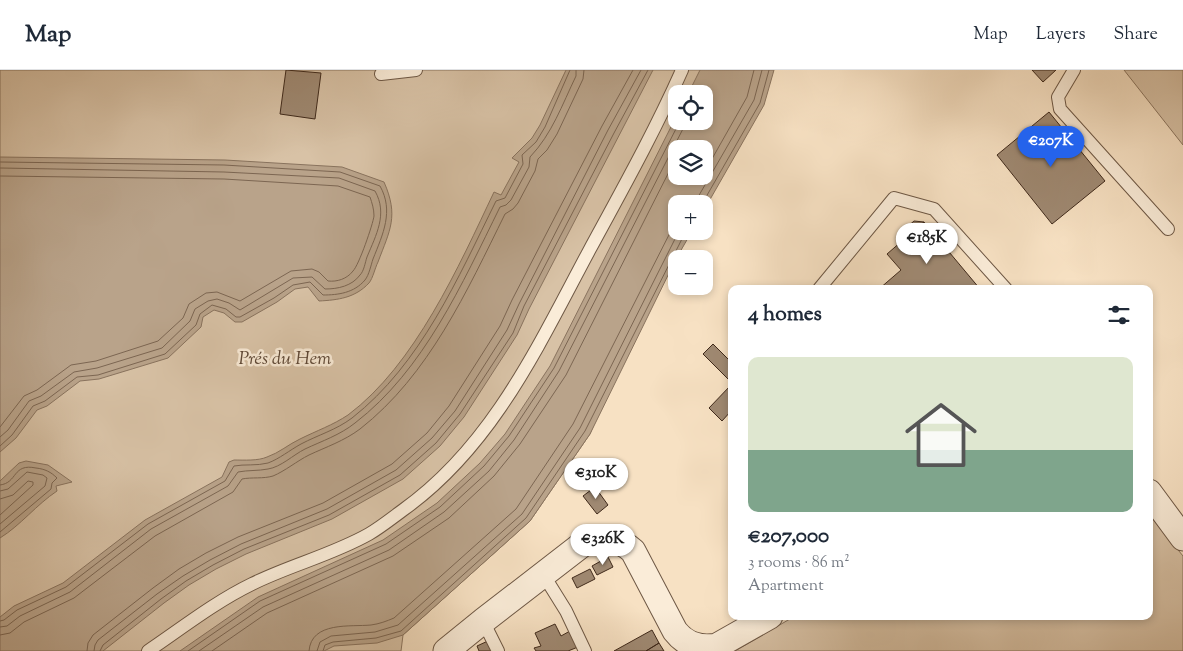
<!DOCTYPE html>
<html lang="en">
<head>
<meta charset="utf-8">
<style>
  body { margin:0; font-family:"Sorts Mill Goudy",serif; background:#f6f6f7; color:#1f2937; height:100vh; display:flex; flex-direction:column; font-size:19px; white-space:nowrap }
  * { box-sizing:border-box; margin:0 }
  p { font-size:16px; color:#747a83 }
  .icon { flex:none; width:28px; height:28px; fill:none; stroke:currentColor; stroke-width:2; stroke-linecap:round; stroke-linejoin:round }
  .map { position:relative; flex:1; overflow:hidden }
  .side { position:absolute; left:728px; top:215px; width:425px; height:335px; display:flex; flex-direction:column; background:#fff; border-radius:10px; box-shadow:0 2px 8px #0003 }
  .side>* { flex:none }
  .fabs { position:absolute; left:668px; top:15px; display:grid; gap:10px }
  .fabs a { display:grid; place-items:center; width:45px; height:45px; border-radius:10px; background:#fff; box-shadow:0 2px 8px #0003; font-size:25px }
  .price { position:absolute; translate:-50% -42px; padding:0 11px; border-radius:18px; background:#fff; color:#222; font-size:16px; line-height:32px; filter:drop-shadow(0 1px 2px #0008) }
  .price::after { content:''; position:absolute; left:50%; top:30px; width:15px; height:11px; margin-left:-8px; background:inherit; clip-path:polygon(0 0,100% 0,50% 100%) }
  .price.current { background:#2563eb; color:#fff }
  ul { padding:0; list-style:none }
  li { display:grid; align-content:center; gap:10px; height:265px; padding:0 20px }
  li span { display:grid; place-items:center; height:155px; border-radius:10px; color:#555 }
  li>.icon { margin-inline-start:auto }
  span .icon { width:90px; height:90px; fill:#fffc; stroke-width:1 }
  li b { font-size:21px }
  h2 { display:flex; justify-content:space-between; align-items:center; height:60px; padding:0 20px; font-size:21px }
  header { display:flex; align-items:center; gap:30px; box-sizing:border-box; height:70px; padding:0 25px; background:#fff; border-bottom:1px solid #e0e1e3 }
  header strong { font-size:24px }
  nav { display:flex; gap:28px; margin-inline-start:auto; font-size:18px }
  .map>svg:first-child { display:block }
  .green { fill:#d8c2a6; stroke:#8c7660; fill-rule:evenodd }
  .water { fill:#b9a38a; stroke:#89735e; fill-rule:evenodd }
  .lines { fill:none; stroke-linecap:round; stroke-linejoin:round }
  .shore { stroke:#7c6652; stroke-width:1 }
  .building { fill:#9f8972; stroke:#402a1b }
  .service-casing { stroke:#6e5845; stroke-width:14 }
  .minor-casing { stroke:#6e5845; stroke-width:27 }
  .service { stroke:#faecd8; stroke-width:12 }
  .minor { stroke:#faecd8; stroke-width:25 }
  .labels { text-anchor:middle; stroke-width:5; stroke-linejoin:round; paint-order:stroke }
  .park-label { font-size:19px; font-style:italic; fill:#5e4837; stroke:#faecd8 }
</style>
</head>
<body>
<header>
<strong>Map</strong>
<nav><a>Map</a><a>Layers</a><a>Share</a></nav>
</header>
<div class="map">
<svg width="1183" height="581" viewBox="0 0 1183 581">
  <rect width="100%" height="100%" fill="#f7e1c3"/>
  <filter id="stains"><feTurbulence type="fractalNoise" baseFrequency=".004" numOctaves="4"/><feColorMatrix values="0 0 0 0 .2 0 0 0 0 .09 0 0 0 0 .02 0 0 0 .5 -.17"/></filter>
  <radialGradient id="worn" r=".72"><stop offset=".6" stop-color="#630" stop-opacity="0"/><stop offset="1" stop-color="#630" stop-opacity=".3"/></radialGradient>
  <path class="green" d="M0,0H740L704,79H676V154L590,364L530,451L403,565L401,581H0ZM676,24H704V51H676Z
    M1124,0H1183V75Z
    M1149,444L1183,486V581H735L795,546H1149Z"/>
  <path class="water" d="M566,0H653L529,239L517,265L464,347L440,376L403,409L332,449L246,484L216,499L189,515L164,533L103,581H0V547L14,536L63,513L145,450L222,407L229,392L234,390C244,390 258,391 267,387C279,383 289,374 300,369C316,361 333,355 348,345C415,295 459,196 494,122L501,125L519,92L512,88L532,68L540,55Z
    M700,0H774L764,35L704,140V134H676V161H692L676,189L590,364L530,451L403,565L377,573L334,576L324,581H180L258,527L383,470L437,433L480,393L505,364L550,296L676,47V51H704V24H688ZM676,79H704V106H676Z
    M0,87L225,90L342,97L384,112C399,146 390,160 378,192C375,198 373,208 369,213C355,228 338,230 319,231L308,217L295,219L277,232L242,252H235L224,243L214,240L203,247L201,257L168,288L99,309L80,311L47,336L37,340L16,368L0,382Z
    M26,391L48,395L72,412L56,416L57,421C36,435 21,455 0,468V411L19,393Z"/>
  <g class="lines">
    <path class="shore" d="M0,92L224,95L340,102L380,116C394,141 383,164 373,189C371,195 369,205 365,210C354,223 338,225 323,225L310,212L293,215L274,228L240,247H236L226,239L212,235L200,244L196,255L165,284L98,305L77,307L45,331L33,336L12,365L0,376
      M0,98L224,102L339,108L375,121C388,144 376,165 367,187C365,193 364,201 360,205C352,216 338,219 325,219L312,207L293,208L240,240L229,233L217,229L208,231L195,239L190,251L162,278L97,298L74,302L41,326L29,331L8,360L0,367
      M704,103L747,27L754,0
      M0,106L224,109L338,116L370,127C372,133 374,139 374,146C373,154 359,195 353,201C347,209 337,212 328,211L319,202L312,199L291,201L240,231L217,222L206,223L189,234L183,248L158,271L96,291L71,295L37,320L24,326L0,357
      M694,134L754,30L762,0
      M702,134L760,33L769,0
      M0,415C18,413 12,393 36,398C45,399 51,402 57,408L52,413L51,419L0,462
      M0,421L8,419L27,402L43,405L47,408L45,416L0,454
      M0,429L13,425L28,411L33,412V415L0,445
      M0,551L4,550L17,540L66,517L148,454L225,411L234,396C244,394 257,396 268,393C279,389 290,380 301,374C318,365 336,360 352,348C421,294 458,208 496,131L505,128L523,94L522,85L536,72L545,57L570,0
      M0,557L7,556L20,546L70,522L151,459L228,416L238,402C248,400 258,401 268,399C281,397 293,385 305,379C322,371 340,365 355,353C424,300 462,214 500,137L506,135L511,130L529,97L530,87C552,64 562,35 576,6V0
      M0,565L10,563L24,552L74,528L155,466L233,422L242,409C252,407 263,409 273,406C285,401 297,391 309,385C326,377 344,371 360,359C429,305 467,221 505,144L513,139L518,133L535,101L538,89L547,80L557,64L583,9L584,0
      M87,581L88,573L93,565L153,518L179,499L206,483L238,467L323,433L392,394L427,363L449,336L500,256L512,230L602,56L633,0
      M94,581L95,575L98,570L157,524L183,506L210,490L241,474L327,439L396,400L432,368L455,341L507,260L519,234L608,60L641,0
      M100,581L103,575L161,529L186,511L213,495L244,479L329,445L400,405L436,373L460,344L513,263L524,236L614,63L648,0
      M188,581L260,531L386,474L440,437L484,396L509,366L554,298L680,51
      M199,581L263,537L389,480L444,442L489,401L514,370L559,301L687,51
      M212,581L267,543L393,486L449,448L494,406L520,374L566,305L676,88
      M309,581C311,551 351,557 371,555C379,554 387,551 394,548L516,439L573,354L676,151
      M317,581L320,572L331,566L375,562L398,555L522,444L580,358L679,161
      M323,581L325,575L333,572L376,568L401,561L526,448L585,361L686,161"/>
  </g>
  <path class="building" d="M286,0L321,3L315,49L280,44Z
    M1032,0H1056L1043,12Z
    M1049,42L1105,111L1052,154L997,85Z
    M914,151L924,152L902,171L898,165Z
    M924,152L980,219H879L901,200L887,184Z
    M713,274L731,292V312L703,284Z
    M731,315V341L722,351L709,338Z
    M595,417L608,435L597,444L583,426Z
    M608,487L613,497L597,505L592,496Z
    M590,499L595,509L577,518L572,508Z
    M555,554L561,566L570,561L578,577L568,581H536L534,578L541,576L535,563Z
    M652,560L659,573L646,581H614Z
    M490,570L494,581H479L477,576Z
    M659,573L664,581H646Z"/>
  <g class="lines">
    <g class="service-casing">
      <path id="service" d="M1074,0L1058,27L1060,39L1168,159
        M381,4L416,0
        M819,219L894,128L934,139L1006,219
        M543,504L566,541L585,581
        M483,551L498,581
        M148,581C182,558 215,532 252,514C290,495 332,485 369,464C381,457 392,448 403,440C493,376 539,274 590,179C622,120 655,61 682,0"/>
    </g>
    <g class="minor-casing">
      <path id="minor" d="M1149,422L1183,468
        M446,581L483,551L584,473C601,465 620,469 633,481L675,561C686,575 700,579 717,576L770,546"/>
    </g>
    <use href="#service" class="service"/>
    <use href="#minor" class="minor"/>
  </g>
  <g class="labels">
    <g class="park-label">
      <text x="285" y="294">Prés du Hem</text>
    </g>
  </g>
  <rect width="100%" height="100%" filter="url(#stains)"/>
  <rect width="100%" height="100%" fill="url(#worn)"/>
</svg>
<div class="fabs">
<a><svg class="icon" aria-label="locate" viewBox="0 0 24 24"><circle cx="12" cy="12" r="6"/><path d="M12 2v4M12 18v4M2 12h4M18 12h4"/></svg></a>
<a><svg class="icon" aria-label="layers" viewBox="0 0 24 24"><path d="M12 4l9 5-9 5-9-5zM3 14l9 5 9-5"/></svg></a>
<a>+</a>
<a>−</a>
</div>
<b class="price current" style="left:1051px;top:98px">€207K</b>
<b class="price" style="left:927px;top:195px">€185K</b>
<b class="price" style="left:596px;top:430px">€310K</b>
<b class="price" style="left:603px;top:496px">€326K</b>
<section class="side">
<h2>4 homes<svg class="icon" aria-label="filters" viewBox="0 0 24 24"><path d="M4 7h16M4 17h16"/><circle cx="9" cy="7" r="2"/><circle cx="15" cy="17" r="2"/></svg></h2>
<ul>
<li><span style="background:linear-gradient(#dfe7d0 60%,#7fa58c 0)"><svg class="icon" aria-label="home" viewBox="0 0 24 24"><path d="M3 11l9-7 9 7M6 9v11h12V9"/></svg></span><div><b>€207,000</b><p>3 rooms · 86 m²</p><p>Apartment</p></div></li>
</ul>
</section>
</div>
</body>
</html>
